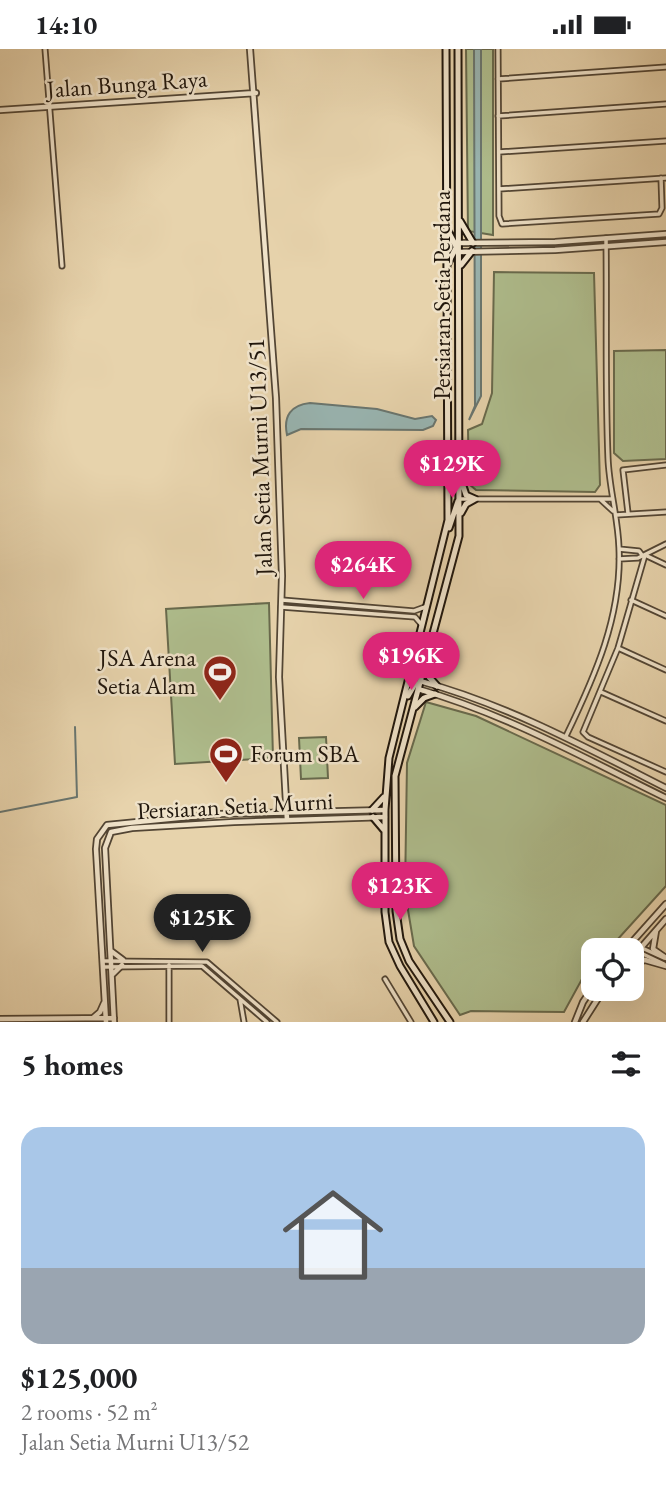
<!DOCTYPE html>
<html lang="en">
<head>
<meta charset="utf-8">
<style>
  body { margin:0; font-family:"EB Garamond",serif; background:#f6f6f6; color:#202124; height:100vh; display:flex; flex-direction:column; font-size:26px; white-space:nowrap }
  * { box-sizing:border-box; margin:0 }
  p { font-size:23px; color:#757577 }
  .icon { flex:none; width:38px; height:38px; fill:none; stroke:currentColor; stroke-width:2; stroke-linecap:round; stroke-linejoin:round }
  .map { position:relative; height:973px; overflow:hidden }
  .details { display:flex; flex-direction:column; background:#fff; flex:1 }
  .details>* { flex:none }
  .fabs { position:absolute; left:581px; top:889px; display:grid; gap:14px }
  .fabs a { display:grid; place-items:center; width:63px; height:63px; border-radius:14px; background:#fff; box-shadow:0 7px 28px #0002; font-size:35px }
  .price { position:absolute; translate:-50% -60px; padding:0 16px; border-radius:24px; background:#db2777; color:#fff; font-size:23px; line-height:46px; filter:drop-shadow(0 2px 4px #0008) }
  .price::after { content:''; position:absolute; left:50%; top:42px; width:21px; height:16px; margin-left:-10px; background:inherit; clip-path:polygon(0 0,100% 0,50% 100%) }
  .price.active { background:#222; color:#fff }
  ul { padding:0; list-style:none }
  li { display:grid; align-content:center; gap:14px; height:371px; padding:0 21px }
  li span { display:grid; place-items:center; height:217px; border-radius:21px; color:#555 }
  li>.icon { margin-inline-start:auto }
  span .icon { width:126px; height:126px; fill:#fffc; stroke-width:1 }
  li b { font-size:30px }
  h2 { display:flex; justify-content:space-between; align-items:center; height:84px; padding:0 21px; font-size:30px }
  .status { display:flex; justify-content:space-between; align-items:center; height:49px; padding:0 35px; background:#fff; direction:ltr }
  .status svg { height:19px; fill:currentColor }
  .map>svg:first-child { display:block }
  .green { fill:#afbe8e; stroke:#686a4d; stroke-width:2 }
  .water { fill:#99b6b3; stroke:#697670; stroke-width:2 }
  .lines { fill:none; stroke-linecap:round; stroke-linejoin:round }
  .stream { stroke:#697670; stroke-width:2 }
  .minor-casing { stroke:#524534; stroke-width:7 }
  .tertiary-casing { stroke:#524534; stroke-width:8 }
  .secondary-casing { stroke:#20160c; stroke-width:9 }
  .minor { stroke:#efe2c9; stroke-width:3.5 }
  .tertiary { stroke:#efe2c9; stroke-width:4.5 }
  .secondary { stroke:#efe2c9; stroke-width:5 }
  .labels { text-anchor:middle; stroke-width:5; stroke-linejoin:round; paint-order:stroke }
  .street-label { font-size:24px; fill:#20160c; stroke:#efe2c9 }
  .poi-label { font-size:24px; fill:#20160c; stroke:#efe2c9; text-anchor:end }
</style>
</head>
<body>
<div class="status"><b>14:10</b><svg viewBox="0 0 49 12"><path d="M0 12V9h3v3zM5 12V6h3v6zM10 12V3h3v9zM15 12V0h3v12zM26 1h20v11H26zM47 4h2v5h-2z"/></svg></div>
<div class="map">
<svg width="666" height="973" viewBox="0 0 666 973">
  <rect width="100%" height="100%" fill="#e7d3ac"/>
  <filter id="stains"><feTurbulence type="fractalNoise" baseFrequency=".00286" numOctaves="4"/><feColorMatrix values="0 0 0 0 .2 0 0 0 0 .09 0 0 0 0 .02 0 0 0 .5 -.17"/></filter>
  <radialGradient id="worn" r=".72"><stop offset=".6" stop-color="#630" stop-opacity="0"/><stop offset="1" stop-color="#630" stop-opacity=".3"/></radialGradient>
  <path class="green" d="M466,0H493V186L468,182Z
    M494,223L594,224L600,436L595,443L476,441L469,435L468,381L482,375L492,344Z
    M666,301V410L623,412L614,404V302Z
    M269,554L273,709L175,715L166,560Z
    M426,653L476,667L666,756V837L608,901H593V917L582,930L564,963L471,962L460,966L414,897L405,843L407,714Z
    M326,688L328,729L301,730L299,689Z"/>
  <path class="water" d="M474,0H481V347L469,371L475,357Z
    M310,354L377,360L415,370L432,367L436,371L433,377L423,381L301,380L287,386C283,367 291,356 310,354Z"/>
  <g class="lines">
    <path class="stream" d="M0,763L77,748L75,678"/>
    <g class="minor-casing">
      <path id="minor" d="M45,0L62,217
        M498,0L499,167L502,175L659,165L662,159L661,129
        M498,30L666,18
        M498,67L666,55
        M499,103L666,92
        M499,140L666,129
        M460,450H612
        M601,451L613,462
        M628,464L623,421L666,416
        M616,466L666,463
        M619,500L639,502L642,506
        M645,506L618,599L583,683L588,688L666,723
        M645,506L666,516
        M619,510L638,509L666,495
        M282,551L414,562L425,558
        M631,551L666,567
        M281,558L415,568L421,575
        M618,599L666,621
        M601,643L666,672
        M566,687C595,627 622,567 619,499C618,468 609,439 608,409C605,336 607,262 606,189
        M631,894L664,909
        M628,898L664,915
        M103,912L207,913L277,973
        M169,916V973
        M103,918L202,917L267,973
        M385,930L411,973
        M240,950L244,973"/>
    </g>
    <g class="tertiary-casing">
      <path id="tertiary" d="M250,0L276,349L282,527L279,628L287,771
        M0,61L256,44
        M459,194L555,193L666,185
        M459,203L555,201L666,193
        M420,632C508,656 585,698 666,739
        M418,640C506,665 584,709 666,749
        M656,882L653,900L666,909
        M625,901L666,855
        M111,902L123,911
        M632,909L666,870
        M632,914L645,911L666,917
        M113,925L122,916
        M93,969L100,963L104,954
        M0,970L114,969
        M106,973L96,800L97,790L107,776L219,765L385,761
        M114,973L105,799L111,783L132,779L234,773L385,768
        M575,973L583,953L593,938
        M583,973L604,940"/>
    </g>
    <g class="secondary-casing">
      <path id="secondary" d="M460,172L473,194
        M448,182L459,203
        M447,216L457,197
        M461,216L472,202
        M461,431L466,446L475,450
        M461,464L466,455L475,450
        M449,479L458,452
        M425,612L429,628L437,637
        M408,647L415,635V620
        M415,658L424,649L435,645
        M372,761L384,748
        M373,768L384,781
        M434,973L400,917L389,893L385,863V761L389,709L448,471L446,0
        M450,973L409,912L400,890L396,862L395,727L459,487L458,0"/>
    </g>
    <use href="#minor" class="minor"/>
    <use href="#tertiary" class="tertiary"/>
    <use href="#secondary" class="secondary"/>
  </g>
  <defs>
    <g id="stadium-pin" transform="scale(1.75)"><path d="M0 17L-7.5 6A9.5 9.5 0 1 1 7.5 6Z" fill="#8f2418" stroke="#efe2c9"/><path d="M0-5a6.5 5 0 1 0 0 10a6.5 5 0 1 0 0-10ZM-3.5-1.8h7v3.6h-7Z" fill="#fff"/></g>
  </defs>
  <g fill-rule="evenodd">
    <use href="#stadium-pin" x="220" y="623"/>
    <use href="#stadium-pin" x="226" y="705"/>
  </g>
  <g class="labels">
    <g class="street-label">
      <text transform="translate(127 35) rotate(-4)" y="8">Jalan Bunga Raya</text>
      <text transform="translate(442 246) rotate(-90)" y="8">Persiaran Setia Perdana</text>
      <text transform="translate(260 408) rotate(-92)" y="8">Jalan Setia Murni U13/51</text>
      <text transform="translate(235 757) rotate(-3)" y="8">Persiaran Setia Murni</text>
    </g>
    <g class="poi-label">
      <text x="196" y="617">JSA Arena<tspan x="196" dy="28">Setia Alam</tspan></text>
      <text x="250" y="713" text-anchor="start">Forum SBA</text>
    </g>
  </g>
  <rect width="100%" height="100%" filter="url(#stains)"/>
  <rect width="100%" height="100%" fill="url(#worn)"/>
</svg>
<div class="fabs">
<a><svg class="icon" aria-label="locate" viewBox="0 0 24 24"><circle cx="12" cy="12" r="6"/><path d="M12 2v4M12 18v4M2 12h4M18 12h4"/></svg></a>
</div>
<b class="price" style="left:452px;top:451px">$129K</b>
<b class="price" style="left:363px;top:552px">$264K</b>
<b class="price" style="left:411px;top:643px">$196K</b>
<b class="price" style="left:400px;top:873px">$123K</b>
<b class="price active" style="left:202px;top:905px">$125K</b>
</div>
<section class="details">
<h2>5 homes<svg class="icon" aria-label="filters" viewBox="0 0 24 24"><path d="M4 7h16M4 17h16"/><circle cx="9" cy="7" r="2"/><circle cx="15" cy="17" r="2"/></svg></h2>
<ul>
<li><span style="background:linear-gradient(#a9c7e8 65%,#9aa5b1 0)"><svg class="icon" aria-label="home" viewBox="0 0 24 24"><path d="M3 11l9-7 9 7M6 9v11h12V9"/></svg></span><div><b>$125,000</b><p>2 rooms · 52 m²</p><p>Jalan Setia Murni U13/52</p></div></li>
</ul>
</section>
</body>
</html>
